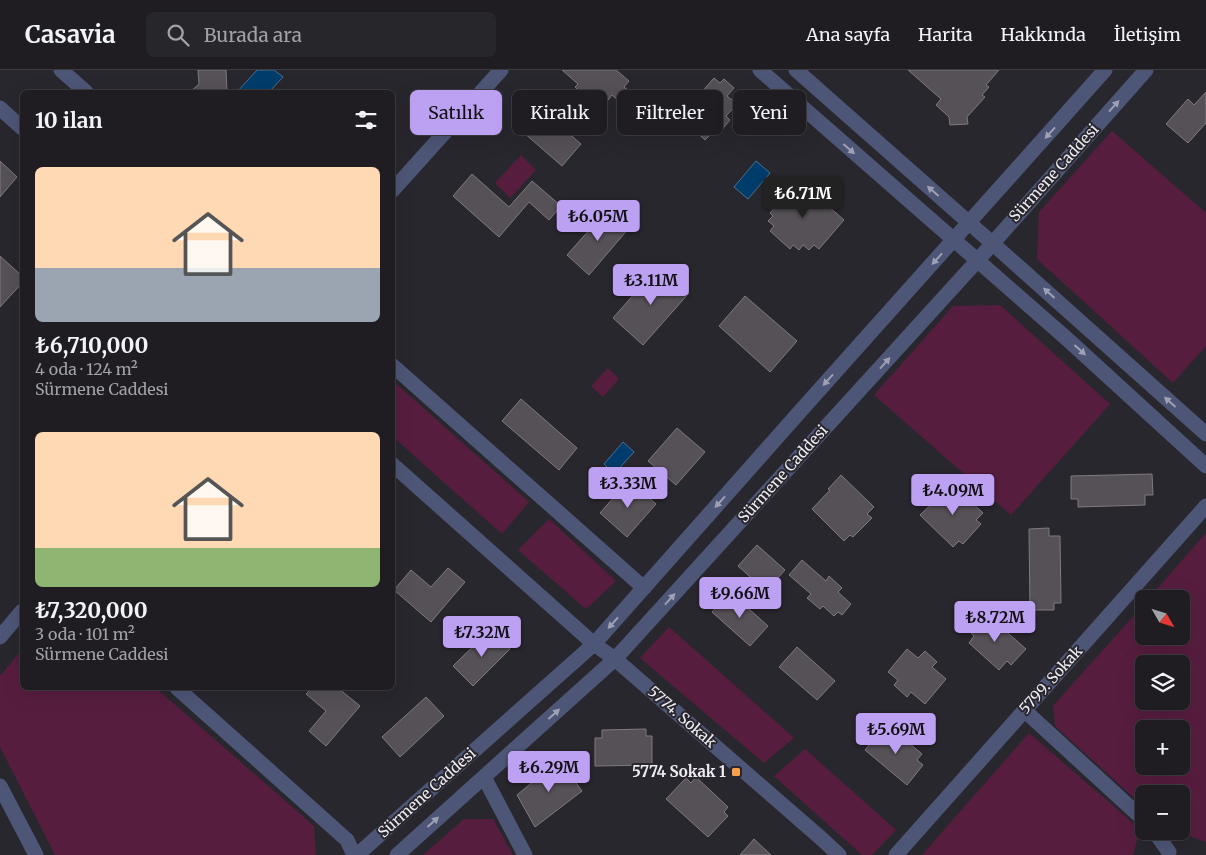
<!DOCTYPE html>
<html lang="tr">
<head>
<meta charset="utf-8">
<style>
  body { margin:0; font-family:Merriweather,serif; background:#27262a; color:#f1f3f6; height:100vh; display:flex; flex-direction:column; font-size:19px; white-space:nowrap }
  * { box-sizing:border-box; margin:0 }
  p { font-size:16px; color:#a1a2a5 }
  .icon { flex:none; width:28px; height:28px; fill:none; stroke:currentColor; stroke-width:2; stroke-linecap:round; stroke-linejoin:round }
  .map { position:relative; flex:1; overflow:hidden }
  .panel { position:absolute; left:20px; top:20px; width:375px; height:600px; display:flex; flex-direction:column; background:#1f1d22; border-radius:8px; box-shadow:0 5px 20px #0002,0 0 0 1px #3c3b40 }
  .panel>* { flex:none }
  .guide { position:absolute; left:410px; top:20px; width:475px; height:45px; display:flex; gap:10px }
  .needle { width:32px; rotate:129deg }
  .buttons { position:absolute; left:1135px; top:520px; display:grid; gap:10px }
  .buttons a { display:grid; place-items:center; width:55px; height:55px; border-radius:8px; background:#1f1d22; box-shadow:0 5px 20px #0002,0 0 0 1px #3c3b40; font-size:25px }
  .price { position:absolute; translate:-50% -42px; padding:0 11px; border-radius:5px; background:#bca0f2; color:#111; font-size:16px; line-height:32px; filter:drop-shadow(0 1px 2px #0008) }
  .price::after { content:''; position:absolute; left:50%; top:30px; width:15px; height:11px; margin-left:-8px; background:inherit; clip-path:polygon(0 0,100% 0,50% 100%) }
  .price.selected { background:#222; color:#fff }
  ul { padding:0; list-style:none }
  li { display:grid; align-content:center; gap:10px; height:265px; padding:0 15px }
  li span { display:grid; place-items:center; height:155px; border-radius:8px; color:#555 }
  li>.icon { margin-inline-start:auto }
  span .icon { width:90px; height:90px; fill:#fffc; stroke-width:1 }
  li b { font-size:21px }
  h2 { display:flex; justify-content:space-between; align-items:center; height:60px; padding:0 15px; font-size:21px }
  .pill { padding:0 18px; border-radius:8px; background:#1f1d22; box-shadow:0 5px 20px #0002,0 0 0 1px #3c3b40; font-size:18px; line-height:45px }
  .pill.selected { background:#bca0f2; color:#111 }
  header { display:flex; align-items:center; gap:30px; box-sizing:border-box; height:70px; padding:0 25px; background:#1f1d22; border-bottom:1px solid #3c3b40 }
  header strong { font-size:24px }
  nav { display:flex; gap:28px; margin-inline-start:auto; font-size:18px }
  .search { width:350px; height:45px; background:#27262a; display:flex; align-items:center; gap:12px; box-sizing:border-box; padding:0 18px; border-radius:8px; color:#a1a2a5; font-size:19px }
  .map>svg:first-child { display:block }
  .green { fill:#571d3f; fill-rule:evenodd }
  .water { fill:#003c6b; stroke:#477193 }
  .building { fill:#565057; stroke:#807980 }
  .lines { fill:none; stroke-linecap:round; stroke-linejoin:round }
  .minor { stroke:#4e5677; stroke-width:15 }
  .oneway { fill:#9ea1b4 }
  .poi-dot { fill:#f9a04d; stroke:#29272e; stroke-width:2 }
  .labels { text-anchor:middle; stroke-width:4; stroke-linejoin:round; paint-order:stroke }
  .street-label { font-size:15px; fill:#eeecf1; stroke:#29272e }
  .poi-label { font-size:15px; font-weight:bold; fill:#eeecf1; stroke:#29272e; text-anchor:end }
</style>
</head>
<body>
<header>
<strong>Casavia</strong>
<div class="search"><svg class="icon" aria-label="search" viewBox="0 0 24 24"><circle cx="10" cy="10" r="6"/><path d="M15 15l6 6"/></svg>Burada ara</div>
<nav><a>Ana sayfa</a><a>Harita</a><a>Hakkında</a><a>İletişim</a></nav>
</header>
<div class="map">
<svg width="1206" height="785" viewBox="0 0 1206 785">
  <rect width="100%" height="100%" fill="#29272e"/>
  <path class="green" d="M1112,61L1206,143V276L1173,313L1037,189L1039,142Z
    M521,85L536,100L510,128L495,113Z
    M1000,235L1110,334L1011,445L874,325L953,236Z
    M608,298L619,309L603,327L591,316Z
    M393,311L529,432L502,464L393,367Z
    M549,449L616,511L586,539L518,480Z
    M1206,463V772L1175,761H1181V724H1144V737L1055,656L1053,636L1144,534V566H1181V529H1148ZM1144,594H1181V631H1144ZM1144,659H1181V696H1144Z
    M669,557L794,668L764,693L640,588Z
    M22,580V618H156L314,756L316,785H55L0,677V606Z
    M1029,663L1140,759L1133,785H922Z
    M805,679L896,760L872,785H862L774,706Z
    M464,749H493L513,785H423Z"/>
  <path class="water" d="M257,0H274L283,7L269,22H237Z
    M756,91L770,103L748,129L734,117Z
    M623,372L634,382L614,404L604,394Z"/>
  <path class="building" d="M198,0H226L227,22H190L199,14Z
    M562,0H616L629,11L624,17L629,21L620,32L612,25L604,35L592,24L588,29L575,17L578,14Z
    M908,0H999L986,15L989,17L982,25L985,27L967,47L968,54L950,55L949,47L936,35L941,29Z
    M714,8L720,13L724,9L734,18L727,26L737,34L726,46L730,50L719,63L715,60L705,70L692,58L689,61L677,50Z
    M1206,22V53L1188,73L1166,54L1188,29L1194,35Z
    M535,34L581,74L562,96L516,56Z
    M0,91L17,107L0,127Z
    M472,104L509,137L532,111L561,136L549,150L529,132L499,167L453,126Z
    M798,110L844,150L819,179L814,175L809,180L803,175L799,180L793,175L790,179L770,161L774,156L768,151L773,146L770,143Z
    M608,139L629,158L589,205L567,185Z
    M0,186L22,206V213L0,237Z
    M659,196L689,223L643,275L613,248Z
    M745,226L797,271L770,302L719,256Z
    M521,329L577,378L559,400L502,351Z
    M677,358L705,382L676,415L648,391Z
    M1152,404L1153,425H1145V435L1078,437V429H1071V406Z
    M841,405L874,437L867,444L872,448L853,467L850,465L844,471L812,439L830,420L828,419Z
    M629,410L656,434L627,467L600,443Z
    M950,412L983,443L976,450L981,454L963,474L959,471L953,477L920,445L939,427L937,425Z
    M1049,458V466H1060L1061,533H1054V540H1030L1029,459Z
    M757,475L785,500L766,521L738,496Z
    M802,490L826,511L829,506L842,518L838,522L851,534L842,545L838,542L834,546L823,536L820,539L807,528L811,524L789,505Z
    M448,498L465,512L431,552L394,520L411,500L431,517Z
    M730,522L768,556L750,576L712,542Z
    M985,543L1026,579L1011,595L1007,591L999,600L969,573L974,566L969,561Z
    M491,559L510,579L473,616L453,596Z
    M797,577L835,611L817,630L779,597Z
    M907,579L918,588L925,581L937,592L932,597L946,609L925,634L911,622L907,627L894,615L898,610L888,602Z
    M312,618H338L360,636L326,676L309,661L326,641L306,624Z
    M426,627L444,646L400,687L382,667Z
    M891,658L922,684L917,690L923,695L907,715L865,680L879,663L884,667Z
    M646,659V666H652V695L595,696V668H602V660Z
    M559,690L582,721L535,757L517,725Z
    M696,707L728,737L724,742L728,746L708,767L666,729L686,708L691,713Z
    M754,769L771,785H740Z"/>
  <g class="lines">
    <path class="minor" d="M61,0L86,22
      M760,0L1066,268L1206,396
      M796,0L992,173L1206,364
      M0,38L22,58
      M392,121L501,0
      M392,295L644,518
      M392,394L594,574L615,589L823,770L839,785
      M0,567L22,541
      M177,618L347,770L354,785
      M1024,640L1144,750
      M484,707L525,785
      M0,716L36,785
      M1154,761L1169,782
      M357,785L594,574L804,337L1105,0
      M397,785L615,589L977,191L1146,0
      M896,785L1206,436"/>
  </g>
  <defs><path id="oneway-solid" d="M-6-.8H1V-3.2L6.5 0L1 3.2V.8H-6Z" transform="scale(1.25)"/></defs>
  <g class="oneway">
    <use href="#oneway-solid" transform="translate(1114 36) rotate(-48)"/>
    <use href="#oneway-solid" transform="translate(1050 63) rotate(132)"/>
    <use href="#oneway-solid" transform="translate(849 79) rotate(41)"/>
    <use href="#oneway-solid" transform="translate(933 121) rotate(-139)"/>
    <use href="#oneway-solid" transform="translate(937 189) rotate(132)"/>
    <use href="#oneway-solid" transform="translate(1049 223) rotate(-138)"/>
    <use href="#oneway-solid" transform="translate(1080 280) rotate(42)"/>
    <use href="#oneway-solid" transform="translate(885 293) rotate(-48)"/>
    <use href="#oneway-solid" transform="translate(828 310) rotate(132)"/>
    <use href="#oneway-solid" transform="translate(1170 332) rotate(-138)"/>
    <use href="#oneway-solid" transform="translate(720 432) rotate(132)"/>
    <use href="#oneway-solid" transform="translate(670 529) rotate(-48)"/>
    <use href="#oneway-solid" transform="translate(613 553) rotate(132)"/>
    <use href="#oneway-solid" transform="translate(554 644) rotate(-42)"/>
    <use href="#oneway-solid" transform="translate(433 752) rotate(-42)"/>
  </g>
  <rect class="poi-dot" x="731" y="697" width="10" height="10" rx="2.5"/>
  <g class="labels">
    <g class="street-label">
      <text transform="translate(1054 103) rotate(-48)" y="5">Sürmene Caddesi</text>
      <text transform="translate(783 404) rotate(-48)" y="5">Sürmene Caddesi</text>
      <text transform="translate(1051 610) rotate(-48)" y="5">5799. Sokak</text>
      <text transform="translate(682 647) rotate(41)" y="5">5774. Sokak</text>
      <text transform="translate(427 723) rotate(-42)" y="5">Sürmene Caddesi</text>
    </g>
    <g class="poi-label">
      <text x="726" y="707">5774 Sokak 1</text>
    </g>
  </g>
</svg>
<div class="buttons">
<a><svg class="needle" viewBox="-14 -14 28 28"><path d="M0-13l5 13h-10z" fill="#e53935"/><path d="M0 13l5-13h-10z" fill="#a1a2a5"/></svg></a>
<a><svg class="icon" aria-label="layers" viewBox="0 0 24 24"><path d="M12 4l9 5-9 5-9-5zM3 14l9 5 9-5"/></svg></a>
<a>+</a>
<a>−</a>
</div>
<b class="price selected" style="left:803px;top:149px">₺6.71M</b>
<b class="price" style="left:598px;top:172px">₺6.05M</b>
<b class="price" style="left:651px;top:236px">₺3.11M</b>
<b class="price" style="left:628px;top:439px">₺3.33M</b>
<b class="price" style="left:953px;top:446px">₺4.09M</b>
<b class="price" style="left:740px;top:549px">₺9.66M</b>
<b class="price" style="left:995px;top:573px">₺8.72M</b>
<b class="price" style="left:482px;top:588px">₺7.32M</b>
<b class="price" style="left:896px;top:685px">₺5.69M</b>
<b class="price" style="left:549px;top:723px">₺6.29M</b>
<div class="guide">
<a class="pill selected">Satılık</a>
<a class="pill">Kiralık</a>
<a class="pill">Filtreler</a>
<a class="pill">Yeni</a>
</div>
<section class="panel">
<h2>10 ilan<svg class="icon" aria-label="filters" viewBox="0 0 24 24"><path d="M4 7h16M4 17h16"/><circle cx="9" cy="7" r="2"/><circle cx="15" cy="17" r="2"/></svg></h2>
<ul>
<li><span style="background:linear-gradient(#ffd9b3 65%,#9aa5b1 0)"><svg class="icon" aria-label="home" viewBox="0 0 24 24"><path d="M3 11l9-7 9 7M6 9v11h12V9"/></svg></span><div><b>₺6,710,000</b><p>4 oda · 124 m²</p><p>Sürmene Caddesi</p></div></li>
<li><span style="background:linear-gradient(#ffd9b3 75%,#8fb573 0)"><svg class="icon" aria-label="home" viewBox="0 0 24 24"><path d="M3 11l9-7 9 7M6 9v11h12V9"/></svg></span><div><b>₺7,320,000</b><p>3 oda · 101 m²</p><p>Sürmene Caddesi</p></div></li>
</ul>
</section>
</div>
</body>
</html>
